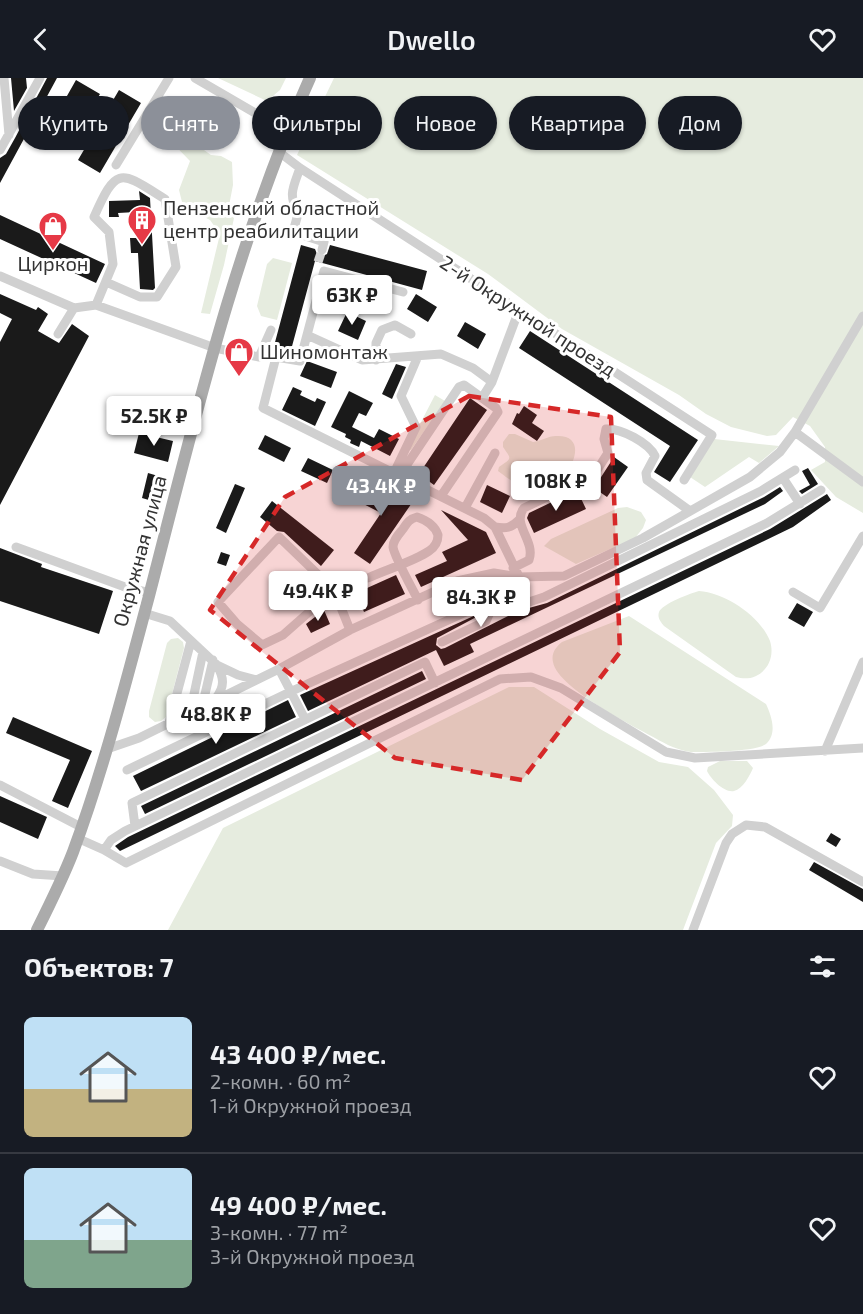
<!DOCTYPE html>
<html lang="ru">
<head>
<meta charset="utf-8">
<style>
  body { margin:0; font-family:"Exo 2",sans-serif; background:#242831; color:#f1f3f6; height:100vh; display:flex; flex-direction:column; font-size:22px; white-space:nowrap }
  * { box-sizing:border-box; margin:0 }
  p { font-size:20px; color:#9ea1a6 }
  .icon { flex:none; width:33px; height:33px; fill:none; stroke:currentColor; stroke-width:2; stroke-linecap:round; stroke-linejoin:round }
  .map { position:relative; height:852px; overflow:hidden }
  .details { display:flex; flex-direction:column; background:#171b24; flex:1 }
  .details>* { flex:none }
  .top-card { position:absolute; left:18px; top:18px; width:828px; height:54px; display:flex; gap:12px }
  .price { position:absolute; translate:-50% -51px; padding:0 14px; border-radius:6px; background:#fff; color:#222; font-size:20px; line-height:39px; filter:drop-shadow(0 2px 3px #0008) }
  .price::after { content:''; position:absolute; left:50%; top:36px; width:18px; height:14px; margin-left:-9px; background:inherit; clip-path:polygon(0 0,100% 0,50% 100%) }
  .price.current { background:#8c9099; color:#fff }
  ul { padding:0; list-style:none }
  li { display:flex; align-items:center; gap:18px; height:150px; padding:0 24px }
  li+li { border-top:2px solid #363941 }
  li span { display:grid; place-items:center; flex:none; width:168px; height:120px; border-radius:9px; color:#555 }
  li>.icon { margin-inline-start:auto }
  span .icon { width:72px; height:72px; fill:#fffc; stroke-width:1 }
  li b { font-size:26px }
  h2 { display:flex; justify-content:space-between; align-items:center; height:72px; padding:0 24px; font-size:26px }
  .tag { padding:0 21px; border-radius:27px; background:#171b24; box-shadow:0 2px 4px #0004; font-size:21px; line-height:54px }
  .tag.current { background:#8c9099; color:#fff }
  header { display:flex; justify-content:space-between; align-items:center; height:78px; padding:0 24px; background:#171b24; font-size:27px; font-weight:600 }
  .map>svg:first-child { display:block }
  .green { fill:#e6ecdf }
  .building { fill:#1a1a1a }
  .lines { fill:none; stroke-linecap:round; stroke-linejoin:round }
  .minor-tunnel { stroke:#d6d6d6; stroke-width:9; stroke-dasharray:9 4.5; stroke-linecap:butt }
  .minor { stroke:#d0d0d0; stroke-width:9 }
  .major { stroke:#ababab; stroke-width:12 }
  .marked { fill:#d62828; fill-opacity:0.2; stroke:#d62828; stroke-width:4.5; stroke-dasharray:12 8; stroke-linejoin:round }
  .labels { text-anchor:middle; stroke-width:6; stroke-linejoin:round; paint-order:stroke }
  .poi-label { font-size:20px; fill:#333; stroke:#fff; text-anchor:start }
  .street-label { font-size:20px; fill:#333; stroke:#fff }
</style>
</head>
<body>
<header><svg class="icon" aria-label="back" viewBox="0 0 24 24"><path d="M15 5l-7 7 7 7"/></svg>Dwello<svg class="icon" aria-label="heart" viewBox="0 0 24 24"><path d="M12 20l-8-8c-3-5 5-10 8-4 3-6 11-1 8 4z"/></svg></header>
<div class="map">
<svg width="863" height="852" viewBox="0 0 863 852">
  <rect width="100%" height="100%" fill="#fff"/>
  <path class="green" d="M218,0H286L280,12L267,23Z
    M334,0H863V435L836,419L811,392L825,384V369L810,348L793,339L776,357L767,358L731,349L706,336L679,317L562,251L488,196L297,77Z
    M179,26L210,42L205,53L190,52V62L211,77L221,78L232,84L233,107L228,133L234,140L224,187L210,236L201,235L220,156L210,142L183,128L179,112L190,83L158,50Z
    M273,180L292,185L277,242L261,238L257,228L267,186Z
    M435,317L445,323L411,372L407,371Z
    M509,356H515L533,364C541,363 548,358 556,358C599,356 560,421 532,416C529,416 502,396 498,393L499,389C512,380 512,382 503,369V364Z
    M714,361L779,368L759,385L749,379L705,409L690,399Z
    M627,429L641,434L646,442L643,450L635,460L576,486L544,468L551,461L618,430Z
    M699,513C726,515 760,538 770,563C777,585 759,606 736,599L664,548C661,544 657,540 659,534C662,526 691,515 699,513Z
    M629,538L766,626C771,637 778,655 766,666C755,674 706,674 691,674C683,673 675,670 668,667C643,653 558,612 553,584C551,575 556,569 562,564Z
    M178,560L183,564L184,570L166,639L161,643L155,644L149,639V633L167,565L171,561Z
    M509,609H534L600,651L659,684L688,689L714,712L733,737L732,748L716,765L683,852H168L223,750Z
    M720,683H747L753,690C750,697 743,711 734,713C724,715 711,701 707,693L708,689Z"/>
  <path class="building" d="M11,0H26L27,10L14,33Z
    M47,0H57L0,105V80L6,76L15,60Z
    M76,2L100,16L69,68L46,55Z
    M119,12L141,25L100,95L78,82Z
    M139,113L150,120L155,210L153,212L140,211L138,175H131L130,160H137L136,134L118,135L119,139H109V123L140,122Z
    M0,137L105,186L96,205L0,161Z
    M301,167L315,171L317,176L321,179L327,176L330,167L427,193L422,212L315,183L291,272L274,268Z
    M0,216L36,232L38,229L48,236L38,253L59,265L72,246L89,258L0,427V264L12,241L0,235Z
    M416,216L437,229L428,244L407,231Z
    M347,234L366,243L358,262L338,253Z
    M465,244L486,256L478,271L457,258Z
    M530,253L698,362L670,404L654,394L670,368L519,270Z
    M307,283L337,294L331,310L300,298Z
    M396,286L406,289L392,321L382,316Z
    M293,309L302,313L300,317L315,324L317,320L326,324L315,348L282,332Z
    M349,313L373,325L366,338L359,335L352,349L374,360L379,351L399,361L390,378L361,363L359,369L350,365L351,362L345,359L346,356L331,349Z
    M470,320L487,332L434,407L419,396Z
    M524,328L537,337L532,345L544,353L537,363L512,346L517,335L519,336Z
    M139,355L173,363L168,384L134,375Z
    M265,357L291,370L284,384L258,371Z
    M614,379L628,389L607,419L594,410Z
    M308,380L333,392L327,405L301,393Z
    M808,390L818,406L802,416L799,413L810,407L802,393Z
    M148,395L165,400L159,425L142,420Z
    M355,405L390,423L401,406L418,416L370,486L354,475L381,435L348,418Z
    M235,406L245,410L226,455L216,450Z
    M487,407L510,418L502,435L480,424Z
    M780,409L783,413L765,426L470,566L474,574L444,588L436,572L308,633L300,617L478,536H482L437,560L436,567L441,571L445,570L518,533L547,525L764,419Z
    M577,412L586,431L534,455L527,440L529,435Z
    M827,416L831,422L793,449L120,773L115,768L128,759L770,451Z
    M272,423L334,472L321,488L284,454L277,453L260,439Z
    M441,432L486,454L496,475L421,509L415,497L447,483L442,474L468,462Z
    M0,470L42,486L41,489L113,513L99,556L0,523Z
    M221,474L230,477L226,488L217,485Z
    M396,497L405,516L364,534L356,515Z
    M797,525L813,534L804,549L788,540Z
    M324,532L330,546L311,555L306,546Z
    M422,593L426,601L145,736L141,728Z
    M288,622L296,639L141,713L133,698Z
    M13,639L92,673L68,730L52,723L70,682L6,655Z
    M0,718L47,739L38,761L0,744Z
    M831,755L841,761L836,769L826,763Z
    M814,784L863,811V824L809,792Z"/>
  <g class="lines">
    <path class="minor-tunnel" d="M318,184L322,172"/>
    <path class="minor" d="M4,0L9,57
      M195,0L286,53
      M0,72L40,0
      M279,74L300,90L712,357L684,402
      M116,87L169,0
      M300,90C293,110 288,116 298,136L293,154L324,164L322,172
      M0,198L74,230L96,227L215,270L259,279H276L300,283L307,257L362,282L441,276L473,290L492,304
      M96,227L113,186L109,154L94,139C117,87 120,93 165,121L176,189L157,219H140L106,204
      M58,256L74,230
      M307,257L324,193L403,214
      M259,279L271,252
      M276,279L263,330L484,440L495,449L525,511L523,526
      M376,282V265L382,252L395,247L411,256
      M482,320L492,304L519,232
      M795,354L863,404
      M394,395L416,349L401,318L418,278
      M400,397L459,309L464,307L496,330L498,334L441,418
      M783,400L800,426
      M465,430L495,375
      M495,449C506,451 511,450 519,442
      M16,469L125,509L150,515
      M513,490L529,482C536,463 511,446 524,430L576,405L583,406L586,409L608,375L604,361L606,351C621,350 649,365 655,378L646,395L647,402L690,433
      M368,500C385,492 415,483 429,473C435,469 438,463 438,457C435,448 426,442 417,439C409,441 407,445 403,451C399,456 393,462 393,469C394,478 413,512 418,522
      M334,512L283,557L262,567L237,546L218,524L279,459L334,512L350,552
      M793,514L820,530L863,458
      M144,535L170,543L217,587L238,597L256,602
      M442,564L486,543L492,530L523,526L544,519L761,413L795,392
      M279,591L305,641
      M216,620C225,608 224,600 217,587
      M202,629L213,582
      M190,635L203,574
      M169,645L191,563
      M107,671L139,660L279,591L350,552L457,503L494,495L518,499L564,498L643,460L750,399L780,374L795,354L863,238
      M825,673L863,584
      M127,692L292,613L477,529L492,530
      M0,707L81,749
      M135,748L132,725L425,584L435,605
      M77,760L104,772L111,762L125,753L767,445L821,412
      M104,772L126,785L500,601L531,599L561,610L666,674L695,680L863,670
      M0,783L33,796L63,798
      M693,852L726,765L732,756L746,747L765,749L863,804"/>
    <path class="major" d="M37,852C50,826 63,800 73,774C104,690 126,604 149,518C194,344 236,164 310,0"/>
  </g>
  <path class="marked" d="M469,318L611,339L620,574L522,702L395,680L210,532L285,419Z"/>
  <defs>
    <g id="building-pin" transform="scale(1.5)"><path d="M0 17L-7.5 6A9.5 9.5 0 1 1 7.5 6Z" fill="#e63946" stroke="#fff"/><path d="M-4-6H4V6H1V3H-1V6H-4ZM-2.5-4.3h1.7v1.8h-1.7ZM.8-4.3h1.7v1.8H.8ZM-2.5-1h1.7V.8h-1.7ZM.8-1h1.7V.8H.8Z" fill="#fff"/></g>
    <g id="shop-pin" transform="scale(1.5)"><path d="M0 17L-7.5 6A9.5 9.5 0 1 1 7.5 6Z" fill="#e63946" stroke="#fff"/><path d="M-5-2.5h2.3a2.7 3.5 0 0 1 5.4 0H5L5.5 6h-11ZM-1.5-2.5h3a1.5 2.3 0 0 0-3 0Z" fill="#fff"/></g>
  </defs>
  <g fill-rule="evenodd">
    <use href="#building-pin" x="142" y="142"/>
    <use href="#shop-pin" x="53" y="148"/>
    <use href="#shop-pin" x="239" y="274"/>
  </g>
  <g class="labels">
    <g class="poi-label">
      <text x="163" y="137">Пензенский областной<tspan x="163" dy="23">центр реабилитации</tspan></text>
      <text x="53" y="193" text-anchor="middle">Циркон</text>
      <text x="260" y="281">Шиномонтаж</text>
    </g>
    <g class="street-label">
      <text transform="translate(528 238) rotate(33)" y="7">2-й Окружной проезд</text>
      <text transform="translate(140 473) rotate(-75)" y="7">Окружная улица</text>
    </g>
  </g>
</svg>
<b class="price" style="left:352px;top:248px">63K ₽</b>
<b class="price" style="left:154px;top:369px">52.5K ₽</b>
<b class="price" style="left:556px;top:434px">108K ₽</b>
<b class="price current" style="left:381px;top:439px">43.4K ₽</b>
<b class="price" style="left:318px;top:544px">49.4K ₽</b>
<b class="price" style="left:481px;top:550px">84.3K ₽</b>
<b class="price" style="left:216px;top:667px">48.8K ₽</b>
<div class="top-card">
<a class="tag">Купить</a>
<a class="tag current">Снять</a>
<a class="tag">Фильтры</a>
<a class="tag">Новое</a>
<a class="tag">Квартира</a>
<a class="tag">Дом</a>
</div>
</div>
<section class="details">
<h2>Объектов: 7<svg class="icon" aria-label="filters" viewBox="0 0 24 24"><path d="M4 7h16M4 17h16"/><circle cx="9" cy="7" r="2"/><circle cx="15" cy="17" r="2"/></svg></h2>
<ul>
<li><span style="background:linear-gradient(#bfe0f5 60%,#c2b280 0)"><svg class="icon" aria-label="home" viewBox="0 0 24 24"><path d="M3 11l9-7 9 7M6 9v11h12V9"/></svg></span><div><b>43 400 ₽/мес.</b><p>2-комн. · 60 m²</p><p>1-й Окружной проезд</p></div><svg class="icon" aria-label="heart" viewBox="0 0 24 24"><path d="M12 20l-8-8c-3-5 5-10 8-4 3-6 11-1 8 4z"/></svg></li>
<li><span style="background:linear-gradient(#bfe0f5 60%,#7fa58c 0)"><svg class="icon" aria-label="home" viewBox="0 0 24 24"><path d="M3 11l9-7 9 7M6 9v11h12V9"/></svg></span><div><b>49 400 ₽/мес.</b><p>3-комн. · 77 m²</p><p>3-й Окружной проезд</p></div><svg class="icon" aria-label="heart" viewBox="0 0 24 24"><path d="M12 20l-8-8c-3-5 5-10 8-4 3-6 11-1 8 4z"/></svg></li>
</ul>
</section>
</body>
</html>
